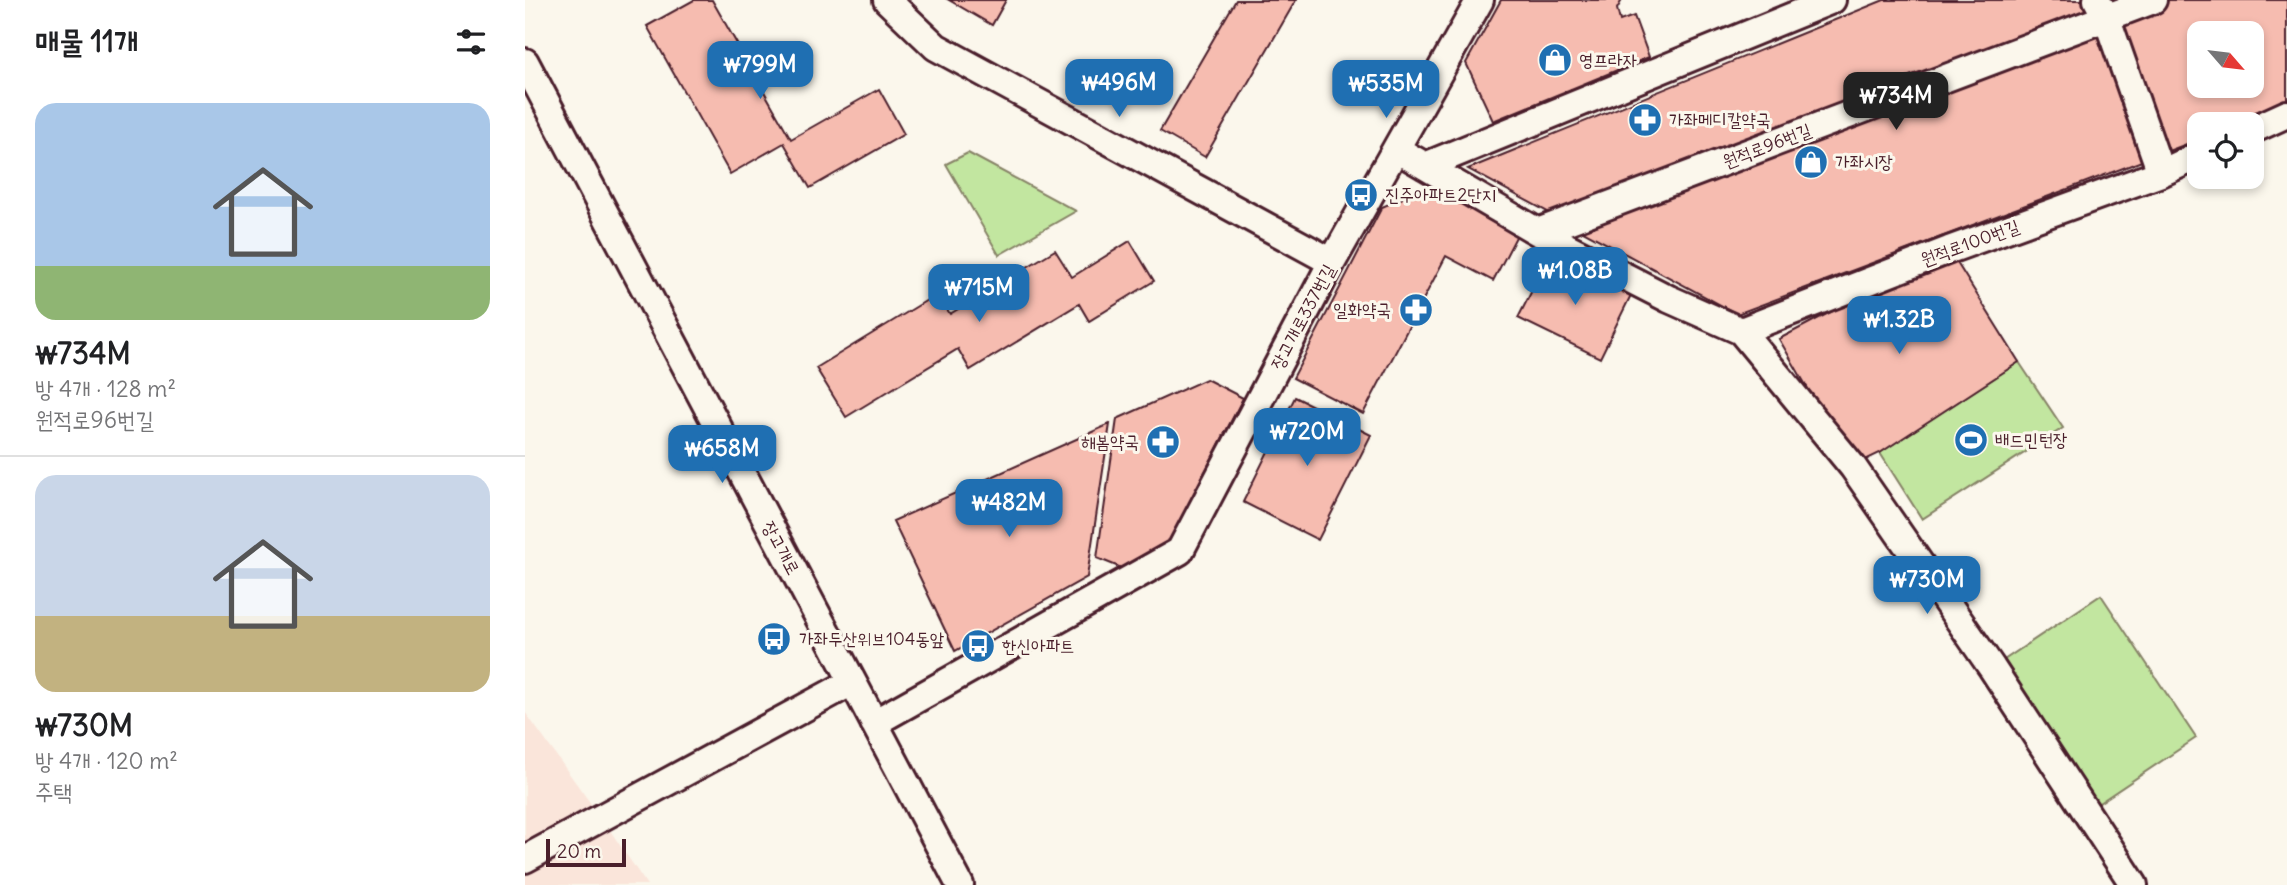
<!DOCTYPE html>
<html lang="ko">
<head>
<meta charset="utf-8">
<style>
  body { margin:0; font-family:Delius,"Poor Story",sans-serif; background:#f6f6f6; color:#202124; height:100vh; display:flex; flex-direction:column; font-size:26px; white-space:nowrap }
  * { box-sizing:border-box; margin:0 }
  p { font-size:23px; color:#757577 }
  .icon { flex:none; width:38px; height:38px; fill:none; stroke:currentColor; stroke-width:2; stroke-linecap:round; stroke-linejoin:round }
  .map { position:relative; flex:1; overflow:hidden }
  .details { display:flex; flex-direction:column; background:#fff; width:525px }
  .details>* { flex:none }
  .needle { width:46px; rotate:118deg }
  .fabs { position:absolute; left:1662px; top:21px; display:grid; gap:14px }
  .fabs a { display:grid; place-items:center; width:77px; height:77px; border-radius:14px; background:#fff; box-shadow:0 4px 10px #0003; font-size:35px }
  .scale { position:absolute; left:21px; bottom:18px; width:80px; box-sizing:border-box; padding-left:7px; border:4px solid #4a1f2b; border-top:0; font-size:19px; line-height:24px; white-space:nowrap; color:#4a1f2b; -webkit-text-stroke:5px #fbf7ec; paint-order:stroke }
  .price { position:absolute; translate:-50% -60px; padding:0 16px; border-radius:14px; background:#1f6fb2; color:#fff; font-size:23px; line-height:46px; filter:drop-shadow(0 2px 4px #0008) }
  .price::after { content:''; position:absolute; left:50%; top:42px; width:21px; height:16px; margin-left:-10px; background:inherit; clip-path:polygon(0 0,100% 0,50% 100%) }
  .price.selected { background:#222; color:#fff }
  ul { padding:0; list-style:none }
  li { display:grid; align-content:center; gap:14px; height:371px; padding:0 35px }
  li+li { border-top:2px solid #e0e0e0 }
  li span { display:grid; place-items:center; height:217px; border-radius:21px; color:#555 }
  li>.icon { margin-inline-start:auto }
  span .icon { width:126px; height:126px; fill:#fffc; stroke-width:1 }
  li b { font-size:30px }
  h2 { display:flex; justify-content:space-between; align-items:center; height:84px; padding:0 35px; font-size:30px }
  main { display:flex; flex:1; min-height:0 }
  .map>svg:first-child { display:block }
  .built { fill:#fae5da }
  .green { fill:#c2e6a0; stroke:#868266; stroke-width:2 }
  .building { fill:#f6bcb0; stroke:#4a1f2b; stroke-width:2; fill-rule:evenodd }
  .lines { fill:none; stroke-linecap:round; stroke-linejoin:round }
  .minor-casing { stroke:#4a1f2b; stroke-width:32 }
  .minor { stroke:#fbf7ec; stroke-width:26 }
  .labels { text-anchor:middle; stroke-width:6; stroke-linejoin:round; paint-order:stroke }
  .poi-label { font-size:18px; fill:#4a1f2b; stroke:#fbf7ec; text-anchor:start }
  .street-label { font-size:18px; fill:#4a1f2b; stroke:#fbf7ec }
</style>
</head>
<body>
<main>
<section class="details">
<h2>매물 11개<svg class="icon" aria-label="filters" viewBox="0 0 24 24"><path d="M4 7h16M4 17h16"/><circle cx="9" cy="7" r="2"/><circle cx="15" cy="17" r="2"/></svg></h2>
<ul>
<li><span style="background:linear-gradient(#a9c7e8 75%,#8fb573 0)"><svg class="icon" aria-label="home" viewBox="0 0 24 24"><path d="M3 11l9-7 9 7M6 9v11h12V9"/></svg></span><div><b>₩734M</b><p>방 4개 · 128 m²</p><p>원적로96번길</p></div></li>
<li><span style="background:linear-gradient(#c9d6e8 65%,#c2b280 0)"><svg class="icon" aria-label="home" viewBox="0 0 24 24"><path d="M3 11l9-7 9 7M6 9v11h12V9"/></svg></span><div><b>₩730M</b><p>방 4개 · 120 m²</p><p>주택</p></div></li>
</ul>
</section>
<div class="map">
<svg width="1762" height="885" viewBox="0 0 1762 885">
  <rect width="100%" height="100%" fill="#fbf7ec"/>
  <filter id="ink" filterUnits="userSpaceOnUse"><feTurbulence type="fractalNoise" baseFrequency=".0143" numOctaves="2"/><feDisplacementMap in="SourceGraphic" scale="14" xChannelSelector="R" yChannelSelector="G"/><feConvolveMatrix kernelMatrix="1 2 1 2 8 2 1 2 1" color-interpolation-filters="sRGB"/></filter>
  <g filter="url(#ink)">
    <path class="built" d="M0,712L84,829L122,885H0Z"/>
    <path class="green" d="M443,153L551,211L474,255L421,164Z
      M1494,362L1538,428L1397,519L1355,453Z
      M1576,595L1671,738L1562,811L1467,668Z"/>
    <path class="building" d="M169,0H187L266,139L354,89L379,134L285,188L259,143L205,174L122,26Z
      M424,0H481L467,25Z
      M711,0H771L680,157L635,131Z
      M976,0H1097L1092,9L1095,21L1109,16L1124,57L968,121L941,63Z
      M1359,0H1762V106L1715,124H1675V139L1212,314L943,169ZM1675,33H1727V86H1675Z
      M907,185L994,231L968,281L921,256L838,414L768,378L857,207Z
      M605,241L629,281L564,321L554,304L445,370L433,349L321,417L291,368L412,294L425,314L530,250L547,277Z
      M1424,250L1494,362L1355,453L1328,466L1254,339Z
      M1025,255L1106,295L1075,358L993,318Z
      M681,379L718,398L644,542L604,571L572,558L592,419Z
      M770,397L846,435L793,540L718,502Z
      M585,424L562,577L430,651L368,521Z"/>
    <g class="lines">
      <g class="minor-casing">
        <path id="minor" d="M362,0L411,47L807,262
          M1572,0L1582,19L1636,173
          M0,62L435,885
          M1727,130L1762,114
          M871,149L1013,232L1144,299L1216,331L1328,467L1467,668L1609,885
          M900,166L1307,0
          M1013,232L1628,0
          M1216,331L1424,250L1636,173L1675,155
          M349,723L655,551L807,262L955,0
          M0,859L327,682"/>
      </g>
      <use href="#minor" class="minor"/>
    </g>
  </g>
  <defs>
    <g id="shop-disc" transform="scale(1.75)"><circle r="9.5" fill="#1f6fb2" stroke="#fbf7ec"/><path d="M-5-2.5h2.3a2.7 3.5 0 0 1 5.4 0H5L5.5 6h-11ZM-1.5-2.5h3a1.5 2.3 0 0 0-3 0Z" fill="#fff"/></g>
    <g id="pharmacy-disc" transform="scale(1.75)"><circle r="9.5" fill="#1f6fb2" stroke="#fbf7ec"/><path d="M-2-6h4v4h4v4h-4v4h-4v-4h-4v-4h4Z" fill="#fff"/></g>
    <g id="bus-disc" transform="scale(1.75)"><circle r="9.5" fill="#1f6fb2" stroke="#fbf7ec"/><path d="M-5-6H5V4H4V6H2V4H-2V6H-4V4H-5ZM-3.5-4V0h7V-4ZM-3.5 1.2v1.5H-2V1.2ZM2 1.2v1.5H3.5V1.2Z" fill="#fff"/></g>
    <g id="stadium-disc" transform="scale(1.75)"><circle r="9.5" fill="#1f6fb2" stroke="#fbf7ec"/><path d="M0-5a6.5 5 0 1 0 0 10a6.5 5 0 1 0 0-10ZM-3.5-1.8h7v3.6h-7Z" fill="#fff"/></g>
  </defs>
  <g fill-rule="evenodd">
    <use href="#shop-disc" x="1030" y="60"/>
    <use href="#pharmacy-disc" x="1120" y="120"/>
    <use href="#shop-disc" x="1286" y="162"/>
    <use href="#bus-disc" x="836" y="195"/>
    <use href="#pharmacy-disc" x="891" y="310"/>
    <use href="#stadium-disc" x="1446" y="440"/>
    <use href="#pharmacy-disc" x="638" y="442"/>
    <use href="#bus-disc" x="249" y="639"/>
    <use href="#bus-disc" x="453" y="646"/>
  </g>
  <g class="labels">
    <g class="poi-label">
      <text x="1054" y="66">영프라자</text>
      <text x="1144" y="126">가좌메디칼약국</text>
      <text x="1310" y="168">가좌시장</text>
      <text x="860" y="201">진주아파트2단지</text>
      <text x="866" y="316" text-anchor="end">일화약국</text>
      <text x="1470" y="446">배드민턴장</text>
      <text x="614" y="448" text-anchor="end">해봄약국</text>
      <text x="274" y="645">가좌두산위브104동앞</text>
      <text x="477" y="652">한신아파트</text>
    </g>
    <g class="street-label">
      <text transform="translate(1242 146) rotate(-21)" y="6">원적로96번길</text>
      <text transform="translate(1445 243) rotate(-20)" y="6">원적로100번길</text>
      <text transform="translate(778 317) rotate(-62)" y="6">장고개로337번길</text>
      <text transform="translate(256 548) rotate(62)" y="6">장고개로</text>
    </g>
  </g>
</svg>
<div class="fabs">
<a><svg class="needle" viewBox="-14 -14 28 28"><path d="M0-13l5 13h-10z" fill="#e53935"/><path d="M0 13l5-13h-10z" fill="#757577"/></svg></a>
<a><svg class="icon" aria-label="locate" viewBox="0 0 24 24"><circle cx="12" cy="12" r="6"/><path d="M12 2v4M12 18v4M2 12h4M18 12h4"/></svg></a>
</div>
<div class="scale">20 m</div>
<b class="price" style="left:235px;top:101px">₩799M</b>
<b class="price" style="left:594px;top:119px">₩496M</b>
<b class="price" style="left:861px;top:120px">₩535M</b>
<b class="price selected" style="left:1371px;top:132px">₩734M</b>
<b class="price" style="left:1050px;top:307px">₩1.08B</b>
<b class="price" style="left:454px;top:324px">₩715M</b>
<b class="price" style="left:1374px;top:356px">₩1.32B</b>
<b class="price" style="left:782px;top:468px">₩720M</b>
<b class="price" style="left:197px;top:485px">₩658M</b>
<b class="price" style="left:484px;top:539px">₩482M</b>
<b class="price" style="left:1402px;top:616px">₩730M</b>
</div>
</main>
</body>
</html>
